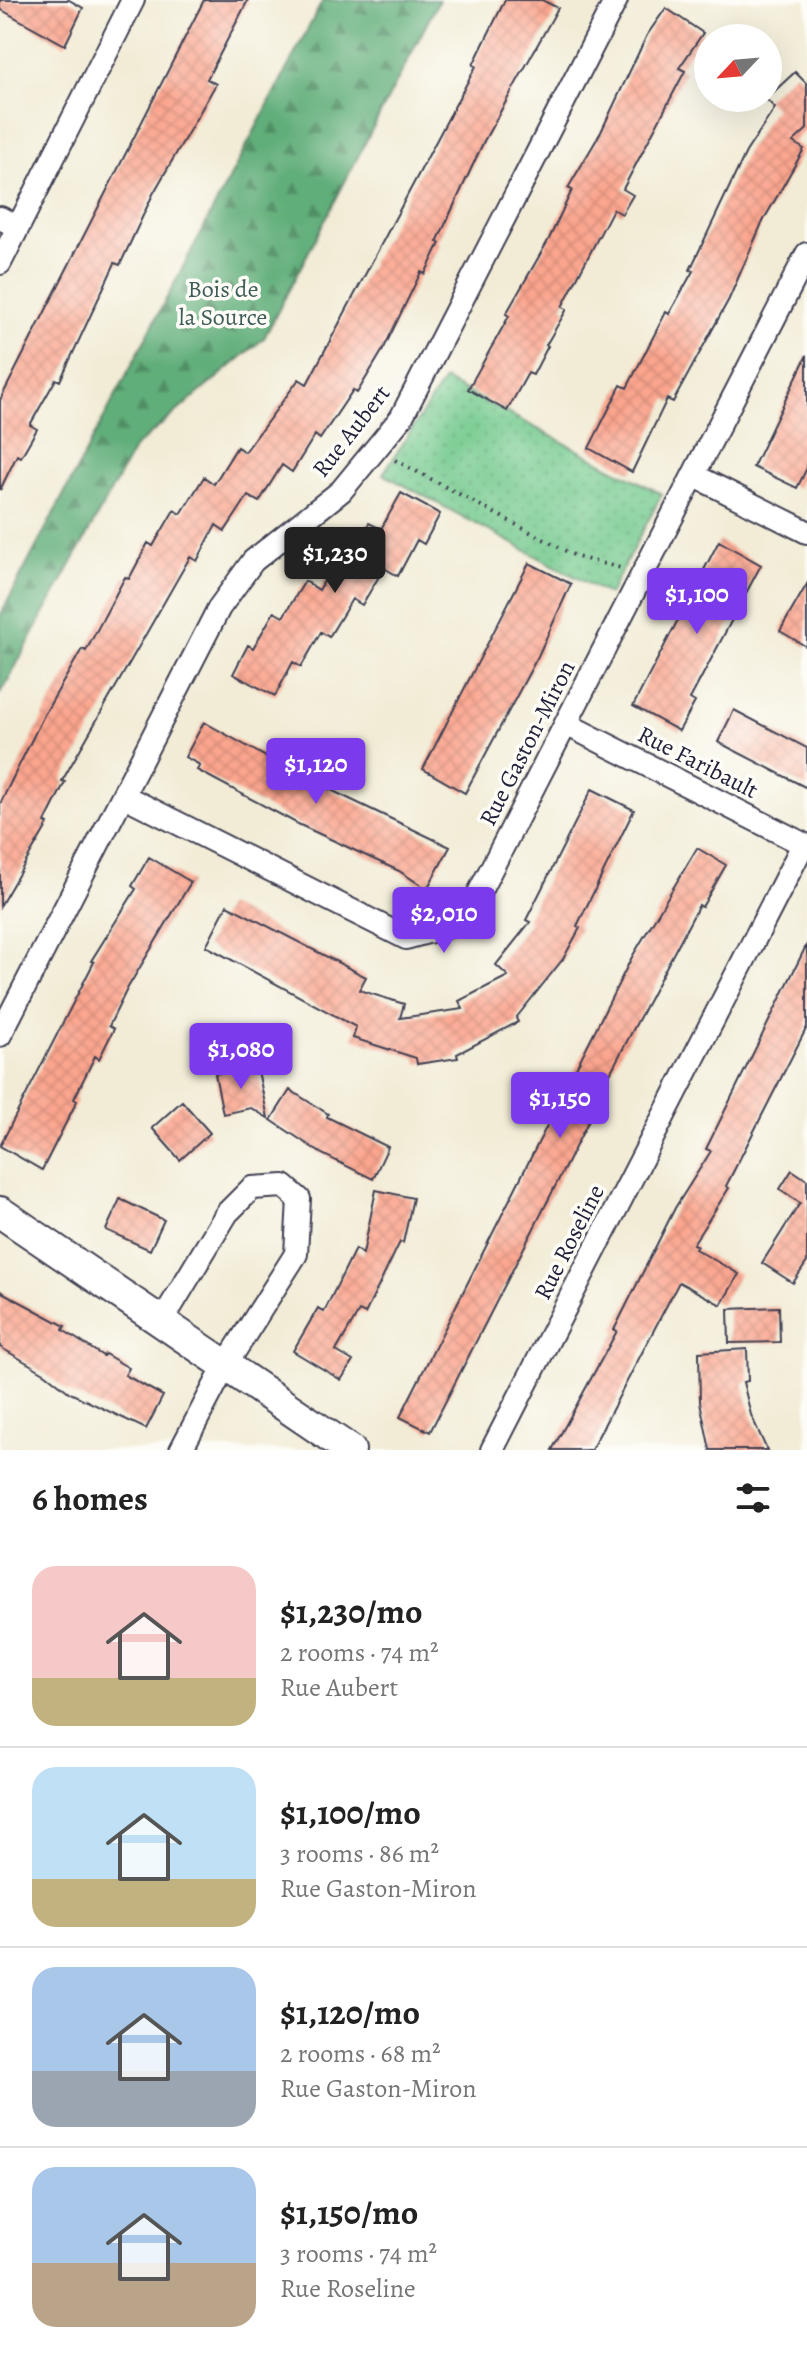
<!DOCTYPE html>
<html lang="en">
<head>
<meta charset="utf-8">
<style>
  body { margin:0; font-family:Alegreya,serif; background:#f6f6f6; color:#222; height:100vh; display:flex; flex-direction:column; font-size:30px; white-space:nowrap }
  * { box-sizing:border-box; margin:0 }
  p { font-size:26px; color:#767676 }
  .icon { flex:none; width:44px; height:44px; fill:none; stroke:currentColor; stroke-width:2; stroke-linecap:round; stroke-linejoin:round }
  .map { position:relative; height:1450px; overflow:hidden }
  .sheet { display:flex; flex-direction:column; background:#fff; flex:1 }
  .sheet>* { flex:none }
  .needle { width:52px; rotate:244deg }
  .tools { position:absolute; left:694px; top:24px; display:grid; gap:16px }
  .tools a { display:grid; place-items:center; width:88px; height:88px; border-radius:50%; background:#fff; box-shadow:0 8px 32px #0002; font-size:40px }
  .price { position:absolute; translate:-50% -68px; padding:0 18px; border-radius:8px; background:#7c3aed; color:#fff; font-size:26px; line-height:52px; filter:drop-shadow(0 2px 4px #0008) }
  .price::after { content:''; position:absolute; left:50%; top:48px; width:24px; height:18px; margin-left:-12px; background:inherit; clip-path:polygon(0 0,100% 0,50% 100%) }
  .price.current { background:#222; color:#fff }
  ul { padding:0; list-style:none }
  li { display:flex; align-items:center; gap:24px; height:200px; padding:0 32px }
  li+li { border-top:2px solid #e0e0e0 }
  li span { display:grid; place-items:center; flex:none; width:224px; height:160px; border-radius:24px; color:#555 }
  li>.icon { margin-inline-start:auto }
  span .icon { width:96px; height:96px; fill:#fffc; stroke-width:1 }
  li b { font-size:34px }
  h2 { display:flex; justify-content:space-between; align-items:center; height:96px; padding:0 32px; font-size:34px }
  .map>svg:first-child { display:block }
  .grass { fill:url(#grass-dots); stroke:#4c7664; stroke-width:2 }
  .forest { fill:url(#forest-firs); stroke:#41685a; stroke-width:2 }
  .building { fill:url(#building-cross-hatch) }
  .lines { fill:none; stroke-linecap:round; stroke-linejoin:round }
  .street-casing { stroke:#414052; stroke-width:26 }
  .secondary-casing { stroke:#414052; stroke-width:34 }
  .path { stroke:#414052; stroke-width:4; stroke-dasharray:2 6; stroke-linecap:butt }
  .street { stroke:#fff; stroke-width:22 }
  .secondary { stroke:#fff; stroke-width:30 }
  .labels { text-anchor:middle; stroke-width:7; stroke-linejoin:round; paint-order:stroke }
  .park-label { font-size:24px; fill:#3f5d58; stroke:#fdfcf7 }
  .street-label { font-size:24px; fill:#22223b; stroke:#fdfcf7 }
</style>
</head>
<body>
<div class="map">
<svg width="807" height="1450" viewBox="0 0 807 1450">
  <defs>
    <pattern id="grass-dots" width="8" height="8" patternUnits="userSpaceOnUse" patternTransform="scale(2)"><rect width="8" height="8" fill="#75ca8e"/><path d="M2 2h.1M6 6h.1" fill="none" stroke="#65ad7b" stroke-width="1.8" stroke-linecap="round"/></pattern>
    <pattern id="forest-firs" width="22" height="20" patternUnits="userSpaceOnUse" patternTransform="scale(2)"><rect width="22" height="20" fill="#60ae79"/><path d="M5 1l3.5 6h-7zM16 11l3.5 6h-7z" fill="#4f8d64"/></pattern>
    <pattern id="building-cross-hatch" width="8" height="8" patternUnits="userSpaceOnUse" patternTransform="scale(2)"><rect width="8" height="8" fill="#fba58e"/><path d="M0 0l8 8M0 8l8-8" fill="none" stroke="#d78e7b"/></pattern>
  </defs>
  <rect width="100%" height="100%" fill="#fdfcf7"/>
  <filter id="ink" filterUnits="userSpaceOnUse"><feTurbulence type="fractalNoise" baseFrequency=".0125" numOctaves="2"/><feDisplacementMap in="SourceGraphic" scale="16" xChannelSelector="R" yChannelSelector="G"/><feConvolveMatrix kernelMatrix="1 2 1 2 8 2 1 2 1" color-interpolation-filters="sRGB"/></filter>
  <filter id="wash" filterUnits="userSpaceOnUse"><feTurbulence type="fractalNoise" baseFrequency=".006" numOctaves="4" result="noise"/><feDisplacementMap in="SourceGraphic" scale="32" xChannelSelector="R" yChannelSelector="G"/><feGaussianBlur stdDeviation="1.8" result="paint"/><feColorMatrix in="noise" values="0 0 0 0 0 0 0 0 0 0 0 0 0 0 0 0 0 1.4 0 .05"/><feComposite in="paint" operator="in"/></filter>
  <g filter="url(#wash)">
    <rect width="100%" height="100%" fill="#f2ecd6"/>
    <path class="grass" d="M444,380L662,494L609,595L383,474Z"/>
    <path class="forest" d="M323,0H439L264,338L135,447L0,695V616Z"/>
    <g id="blocks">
      <path class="building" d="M0,0H69L83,8L65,45L0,9Z
        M204,0H248L207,79L216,84L153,194L120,265L115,263L60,381L56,379L30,425L37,429L21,457L17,455L0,490V400Z
        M505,0H542L558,8L484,141L437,242L440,243L425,274L421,272L384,348L357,393L353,390L320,439L315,435L292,472L282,465L259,502L248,496L225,531L216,525L197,561L190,557L62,781L65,782L45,822L48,824L0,906V804L44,715L82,649L86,651L125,577L129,579L148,543L153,546L174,510L181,514L204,477L214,484L237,447L245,452L299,379L307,384L476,66L473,65Z
        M666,8L703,33L679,68L685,71L623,189L633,195L622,214L613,209L562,307L567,309L546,345L548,346L533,375L528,373L507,411L468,389L509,316L506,314L549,239L572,190L568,188L601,132L647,35Z
        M795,72L807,84V129L793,142L804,149L762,223L729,299L673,402L667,399L632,472L589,448L621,385L627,388L666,312L669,314L693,271L690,270L746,152L775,108L766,99Z
        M807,355V468L797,488L753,467Z
        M401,493L440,514L424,544L417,540L398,576L384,568L362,605L352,599L329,637L321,632L301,667L293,662L275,696L233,674L248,645L253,648L274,612L283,617L305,581L319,590L340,554L350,560L369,523L381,529Z
        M719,541L761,565L690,699L695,702L679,731L633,706Z
        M529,563L571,584L538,656L465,793L423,769Z
        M807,584V647L780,631Z
        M734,710L807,748V788L718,742Z
        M204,722L289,770L450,847L427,889L399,871L298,824L197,770L200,765L185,757Z
        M592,789L634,810L577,926L580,928L563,959L516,1018L518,1022L457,1054L458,1058L417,1064L416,1058L353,1038L356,1027L206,946L227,905L366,977L359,990L404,1004L400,1018L463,1009L459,1001L508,976L496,965L530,922L526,920Z
        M697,848L726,865L702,907L699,905L588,1115L591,1116L430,1432L400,1417L632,957Z
        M149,857L191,882L127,989L109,1026L114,1029L99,1059L95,1056L74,1099L77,1101L42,1170L0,1146L94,962L91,961L136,889L132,886Z
        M807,944V1027L726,1186L729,1188L693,1244L697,1246L695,1249L739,1274L721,1305L679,1282L591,1450H552L617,1331L614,1330L675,1208L711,1151L706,1149Z
        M257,1066L268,1118L251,1108L223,1114L215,1074Z
        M290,1090L328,1114L327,1117L388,1147L373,1179L322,1154L271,1120Z
        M182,1101L210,1133L180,1160L152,1128Z
        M792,1170L807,1180V1262L793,1283L762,1263L800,1203L780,1189Z
        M376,1190L413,1198L403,1243L400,1242L365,1314L359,1311L336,1351L353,1361L341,1380L293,1351L318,1308L324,1312L355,1249L363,1254Z
        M120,1199L164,1220L150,1250L106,1230Z
        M0,1291L65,1326L63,1330L103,1356L105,1354L129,1368L125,1375L163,1396L146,1429L70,1393L46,1374L0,1347Z
        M779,1307L780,1342L729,1343L728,1309Z
        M747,1349L748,1381L743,1382L751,1415L767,1450H710L700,1402L699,1352Z"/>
    </g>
  </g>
  <g filter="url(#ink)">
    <use href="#blocks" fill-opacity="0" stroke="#414052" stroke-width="2"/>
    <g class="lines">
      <g class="street-casing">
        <path id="street" d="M0,218L18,227
          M0,263L133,0
          M695,476L807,532
          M566,724L807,846
          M124,796L406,938L464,922L807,254
          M0,1035L219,608L253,561L341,491L401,418L616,0
          M162,1321L227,1213L252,1188L284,1186L299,1199L296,1254L225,1366L181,1450
          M492,1450L803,845"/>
      </g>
      <g class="secondary-casing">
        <path id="secondary" d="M0,1212L350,1450"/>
      </g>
      <path class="path" d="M395,460L577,557L621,568"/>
      <use href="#street" class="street"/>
      <use href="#secondary" class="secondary"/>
    </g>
  </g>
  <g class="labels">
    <g class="park-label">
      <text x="223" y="297">Bois de<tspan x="223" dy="28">la Source</tspan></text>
    </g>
    <g class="street-label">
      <text transform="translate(351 431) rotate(-52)" y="8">Rue Aubert</text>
      <text transform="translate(527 743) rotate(-63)" y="8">Rue Gaston-Miron</text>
      <text transform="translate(698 762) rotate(27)" y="8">Rue Faribault</text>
      <text transform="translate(569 1242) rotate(-63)" y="8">Rue Roseline</text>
    </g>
  </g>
</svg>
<div class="tools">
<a><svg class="needle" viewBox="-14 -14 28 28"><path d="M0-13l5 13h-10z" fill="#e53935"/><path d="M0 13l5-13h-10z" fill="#767676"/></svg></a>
</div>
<b class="price current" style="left:335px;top:595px">$1,230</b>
<b class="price" style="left:697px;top:636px">$1,100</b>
<b class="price" style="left:316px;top:806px">$1,120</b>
<b class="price" style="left:444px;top:955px">$2,010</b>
<b class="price" style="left:241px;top:1091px">$1,080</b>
<b class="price" style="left:560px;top:1140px">$1,150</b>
</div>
<section class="sheet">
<h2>6 homes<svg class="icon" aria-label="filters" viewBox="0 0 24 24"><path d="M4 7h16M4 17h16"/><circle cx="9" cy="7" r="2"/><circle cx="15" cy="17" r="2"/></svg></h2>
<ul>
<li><span style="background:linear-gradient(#f6c9c9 70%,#c2b280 0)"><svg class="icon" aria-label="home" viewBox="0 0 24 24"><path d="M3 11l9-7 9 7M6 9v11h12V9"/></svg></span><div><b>$1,230/mo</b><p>2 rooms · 74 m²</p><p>Rue Aubert</p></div></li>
<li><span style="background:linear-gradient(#bfe0f5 70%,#c2b280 0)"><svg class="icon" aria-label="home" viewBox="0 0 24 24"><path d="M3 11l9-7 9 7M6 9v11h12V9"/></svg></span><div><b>$1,100/mo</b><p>3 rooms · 86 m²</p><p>Rue Gaston-Miron</p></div></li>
<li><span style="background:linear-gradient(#a9c7e8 65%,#9aa5b1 0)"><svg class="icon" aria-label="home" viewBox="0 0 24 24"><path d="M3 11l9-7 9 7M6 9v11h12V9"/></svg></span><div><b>$1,120/mo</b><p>2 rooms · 68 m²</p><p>Rue Gaston-Miron</p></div></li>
<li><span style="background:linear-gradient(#a9c7e8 60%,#b9a48a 0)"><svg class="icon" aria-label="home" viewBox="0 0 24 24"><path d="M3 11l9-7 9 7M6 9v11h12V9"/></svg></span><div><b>$1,150/mo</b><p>3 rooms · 74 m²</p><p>Rue Roseline</p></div></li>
</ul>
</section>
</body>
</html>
